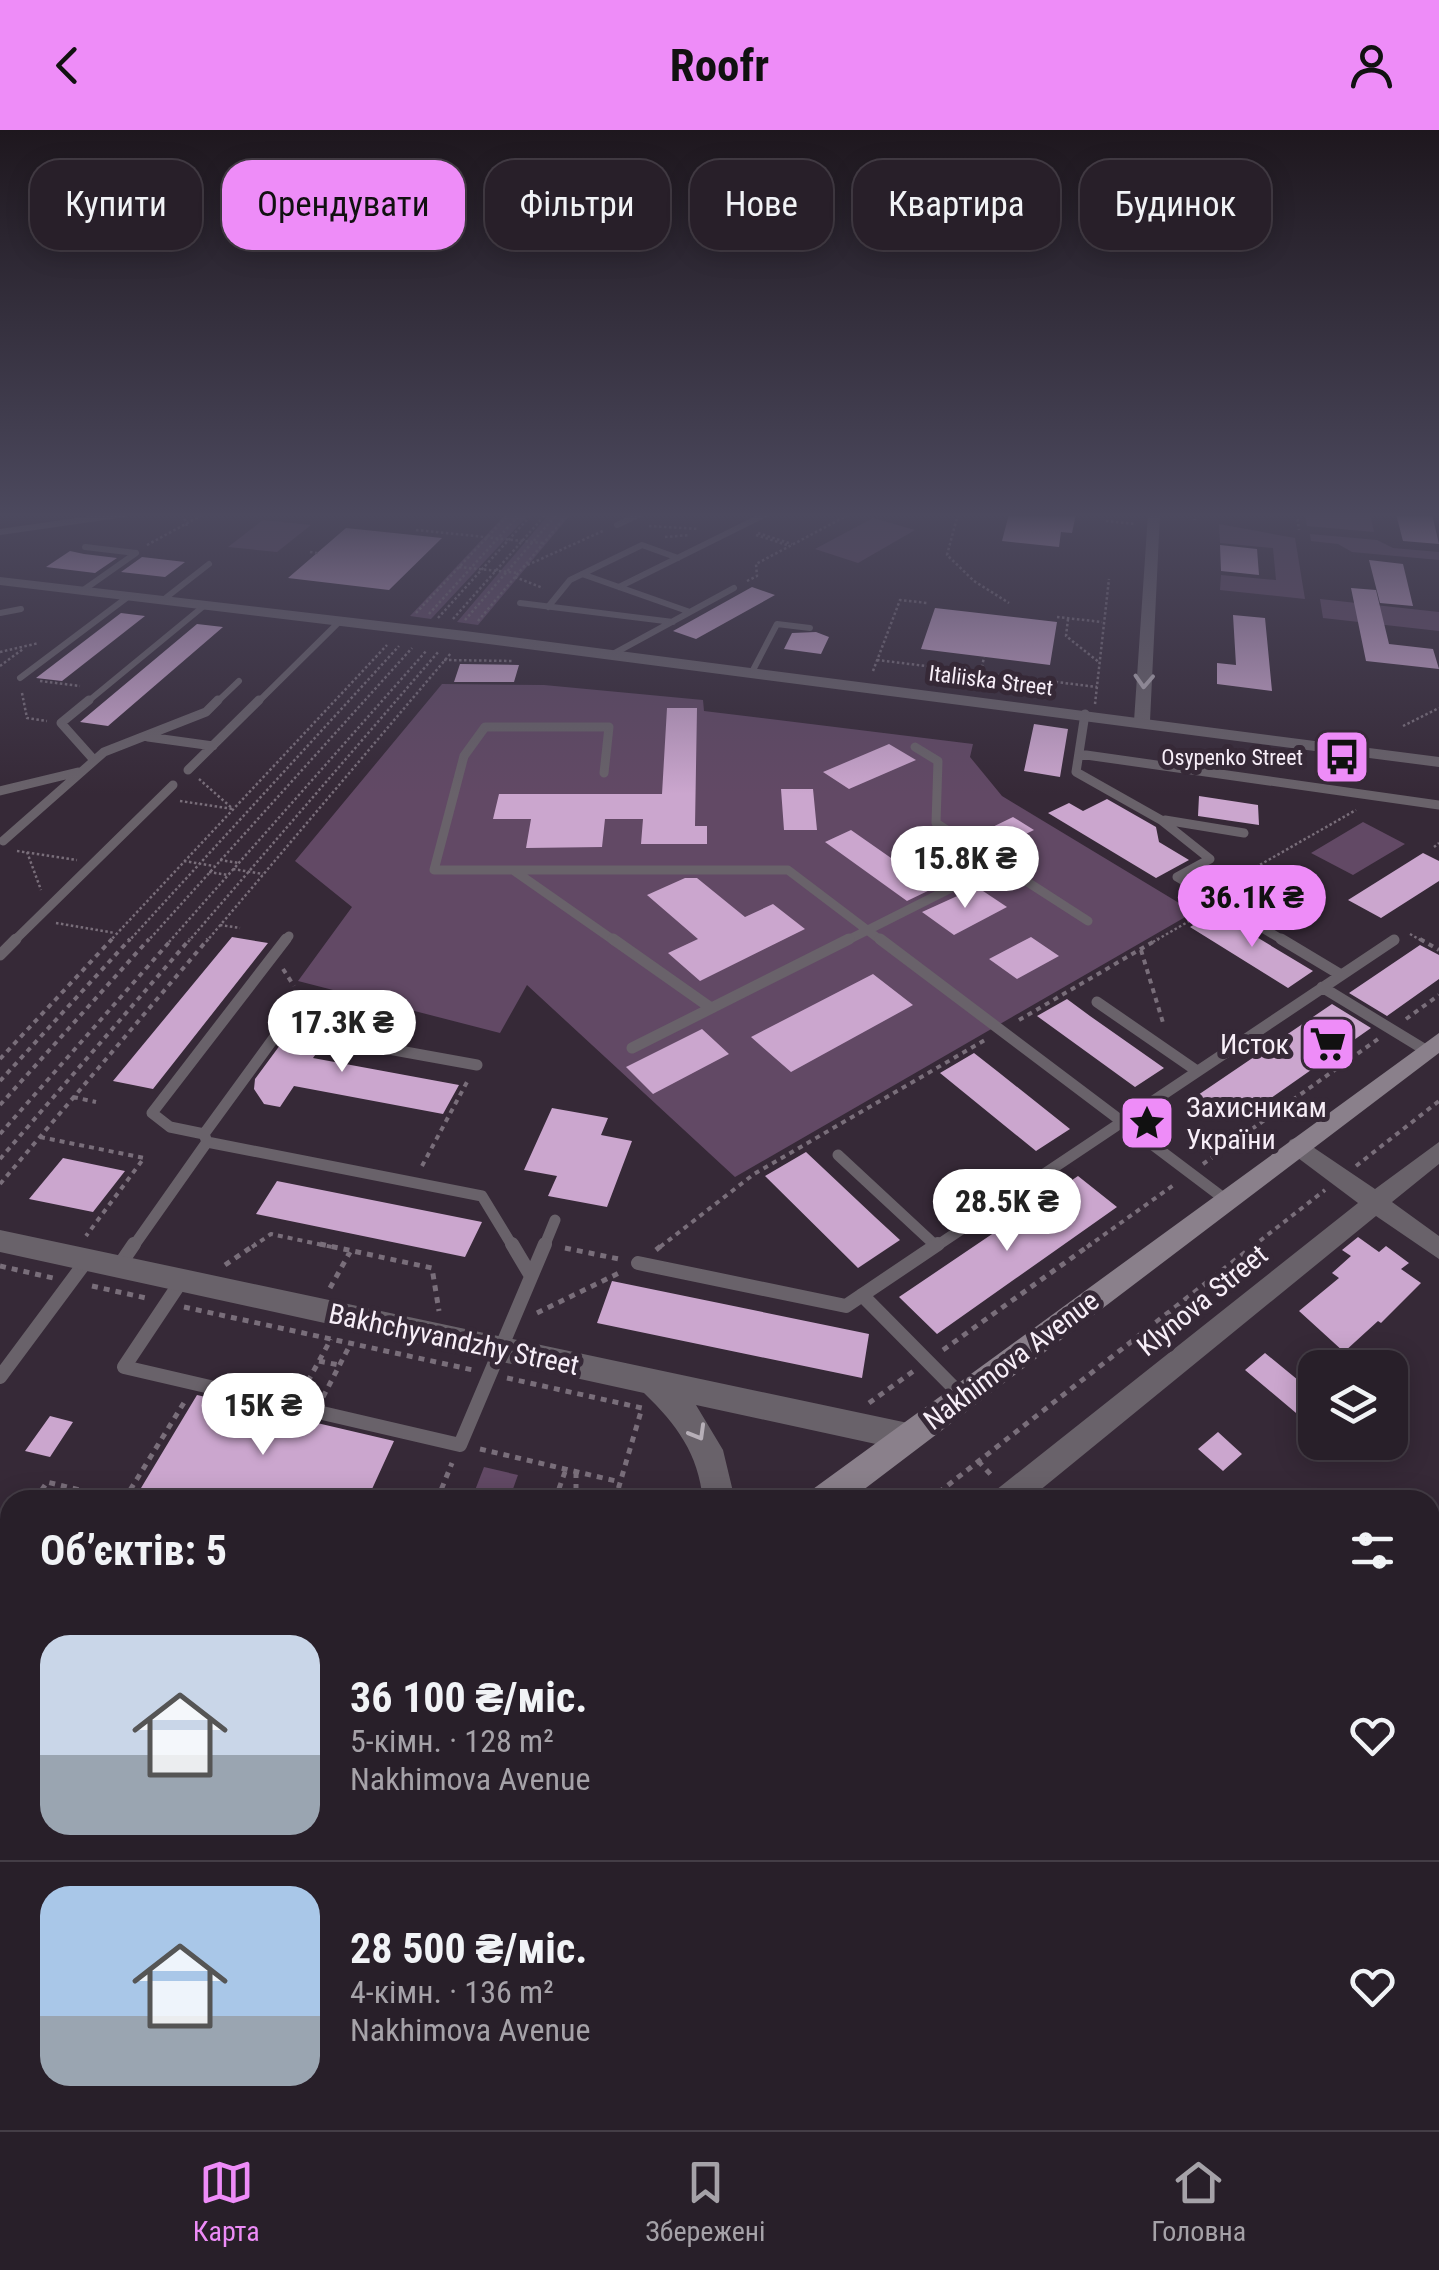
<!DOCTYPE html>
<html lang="uk">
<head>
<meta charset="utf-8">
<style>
  body { margin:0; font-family:"Roboto Condensed",sans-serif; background:#302731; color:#f1f3f6; height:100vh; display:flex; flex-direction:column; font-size:38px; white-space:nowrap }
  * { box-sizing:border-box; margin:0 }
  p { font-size:32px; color:#a5a2a8 }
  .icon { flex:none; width:55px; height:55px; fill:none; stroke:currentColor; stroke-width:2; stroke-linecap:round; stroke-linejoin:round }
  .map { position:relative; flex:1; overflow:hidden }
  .panel { position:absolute; left:0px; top:1360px; width:1440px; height:640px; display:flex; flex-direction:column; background:#281f29; border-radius:30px 30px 0 0; box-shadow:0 5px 25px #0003,0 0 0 2px #443d46 }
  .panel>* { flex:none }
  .top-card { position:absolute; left:30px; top:30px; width:1380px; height:90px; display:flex; gap:20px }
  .fabs { position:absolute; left:1298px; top:1220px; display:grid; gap:20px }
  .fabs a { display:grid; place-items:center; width:110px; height:110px; border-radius:20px; background:#281f29; box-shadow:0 5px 25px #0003,0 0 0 2px #443d46; font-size:50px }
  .price { position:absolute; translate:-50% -85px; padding:0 22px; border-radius:35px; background:#fff; color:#222; font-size:32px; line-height:65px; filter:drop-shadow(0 2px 5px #0008) }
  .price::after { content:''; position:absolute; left:50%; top:60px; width:30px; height:22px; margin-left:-15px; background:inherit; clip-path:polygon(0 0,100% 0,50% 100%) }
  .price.active { background:#ee8cf8; color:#111 }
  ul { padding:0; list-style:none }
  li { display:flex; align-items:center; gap:30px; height:250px; padding:0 40px }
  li+li { border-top:2px solid #443d46 }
  li span { display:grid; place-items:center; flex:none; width:280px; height:200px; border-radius:30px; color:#555 }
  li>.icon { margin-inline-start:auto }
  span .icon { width:120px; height:120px; fill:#fffc; stroke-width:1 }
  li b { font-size:42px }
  h2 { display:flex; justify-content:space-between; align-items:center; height:120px; padding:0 40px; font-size:42px }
  .pill { padding:0 35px; border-radius:30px; background:#281f29; box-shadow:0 5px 25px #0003,0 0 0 2px #443d46; font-size:35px; line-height:90px }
  .pill.active { background:#ee8cf8; color:#111 }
  header { display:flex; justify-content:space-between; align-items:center; height:130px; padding:0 40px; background:#ee8cf8; color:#111; font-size:45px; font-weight:700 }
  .tab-bar { display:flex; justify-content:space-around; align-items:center; height:140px; border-top:2px solid #443d46; background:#281f29; font-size:28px; color:#a5a2a8 }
  .tab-bar a { display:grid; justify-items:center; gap:5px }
  .tab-bar .active { color:#ee8cf8 }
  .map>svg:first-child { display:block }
  .green { fill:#624965 }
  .building { fill:#cba6ce }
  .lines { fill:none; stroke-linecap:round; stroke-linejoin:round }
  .path-far3 { stroke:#796e7a; stroke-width:2.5; stroke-dasharray:2.5 2.5; stroke-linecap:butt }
  .path-far2 { stroke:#796e7a; stroke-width:4; stroke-dasharray:5 5; stroke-linecap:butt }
  .path-far1 { stroke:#796e7a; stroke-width:5; stroke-dasharray:6 6; stroke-linecap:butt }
  .path { stroke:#796e7a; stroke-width:6; stroke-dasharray:8 8; stroke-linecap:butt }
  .service-far4 { stroke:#69626a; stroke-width:6 }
  .service-far3 { stroke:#69626a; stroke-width:9 }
  .service-far2 { stroke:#69626a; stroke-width:11 }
  .service-far1 { stroke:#69626a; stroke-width:14 }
  .service { stroke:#69626a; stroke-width:18 }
  .minor { fill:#69626a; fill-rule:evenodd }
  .tertiary { fill:#69626a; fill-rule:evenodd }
  .secondary { fill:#8a808b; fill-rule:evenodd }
  .oneway { stroke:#b7afb8 }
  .labels { text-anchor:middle; stroke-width:10; stroke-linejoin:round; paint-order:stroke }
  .far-street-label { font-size:22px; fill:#f7eef8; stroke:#362937 }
  .far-poi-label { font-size:22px; fill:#f7eef8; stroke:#362937; text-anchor:end }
  .poi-label { font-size:28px; fill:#f7eef8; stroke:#362937; text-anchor:end }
  .street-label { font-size:28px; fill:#f7eef8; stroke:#362937 }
</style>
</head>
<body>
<header><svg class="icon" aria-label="back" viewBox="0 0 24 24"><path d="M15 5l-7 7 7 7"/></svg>Roofr<svg class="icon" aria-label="person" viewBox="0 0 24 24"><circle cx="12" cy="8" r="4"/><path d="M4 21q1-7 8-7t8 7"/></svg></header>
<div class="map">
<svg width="1439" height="2000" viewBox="0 0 1439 2000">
  <rect width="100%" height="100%" fill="#362937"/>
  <path class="green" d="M506,384H529L431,489L410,486Z
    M549,384H571L478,495L457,492Z
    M1305,384H1370L1374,402L1307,396Z
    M873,388L915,400L858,433L815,419Z
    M263,390L311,395L277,422L228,417Z
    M1219,394L1295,408L1305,469L1220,460L1221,445L1276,450L1273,418L1220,413Z
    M1310,404L1377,410L1393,418L1439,422V430L1352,422L1338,414L1311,411Z
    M1320,469L1439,482V501L1323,488Z
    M442,554L544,555L703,570L704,581L973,614L970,627L1002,666L1194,782L735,1047L527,855L500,903L298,851L352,777L295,731Z
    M1363,692L1405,714L1353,745L1311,723Z
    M484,1337L518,1345L509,1370L472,1368Z
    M0,1449L10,1452V1977L0,1986Z
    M1430,1800L1439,1802V2000H1269L1266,1990H1430Z"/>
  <path class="building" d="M1009,384H1076L1072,403L1061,402L1059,417L1002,411Z
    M1396,384H1432L1439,414L1403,411Z
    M346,398L413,405L442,408L389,460L288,448Z
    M1220,415L1257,419L1259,445L1221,441Z
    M70,421L84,424L117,428L95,443L46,437Z
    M142,427L185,432L165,447L121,442Z
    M1369,430L1403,434L1413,476L1380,473Z
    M752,457L775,465L696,509L673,501Z
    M1351,458L1376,460L1389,514L1433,519L1439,539L1366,531Z
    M935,478L1057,492L1050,535L921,519Z
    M121,483L145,486L62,551L36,548Z
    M1233,485L1265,488L1272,561L1217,554V533L1236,535Z
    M197,494L223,497L108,596L80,592Z
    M816,502L829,507L821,524L784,519L792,503Z
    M460,534L519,535L514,552H454Z
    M667,578H697L695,696H707V714H641L643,689H605L602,717L526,718L531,689H493L499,664H662Z
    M1034,594L1068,599L1060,647L1024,641Z
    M889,614L916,630L849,659L823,642Z
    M781,659H813L817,700H784Z
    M1199,666L1258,675L1259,695L1198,686Z
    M1107,669L1156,697L1159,712L1189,730L1156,748L1048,683L1069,673L1083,681Z
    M1013,687L1034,700L993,720L972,707Z
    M851,700L934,758L907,771L825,712Z
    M1423,723L1439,731V751L1381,788L1348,770Z
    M685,748H697L745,787L773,774L805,799L700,851L668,823L698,809L647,765Z
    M977,757L1007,777L954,805L922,782Z
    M1215,782L1288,826L1313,841L1288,858L1190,797Z
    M232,807L268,813L153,959L113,951Z
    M1031,807L1059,826L1017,849L989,829Z
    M1420,815L1439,825V849L1387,886L1349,863Z
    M873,844L913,875L791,942L751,907Z
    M1067,869L1090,886L1164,938L1135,957L1037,886Z
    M1332,874L1371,898L1237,992L1198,965Z
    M300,888L337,894L313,928L459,955L443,984L294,956L280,977L264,974L254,959L255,949Z
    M702,899L729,924L653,964L626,937Z
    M974,923L997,941L1070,999L1036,1021L940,943Z
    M552,978L608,988L601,1005L632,1011L607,1077L548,1066L557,1046L524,1040Z
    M806,1022L875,1087L900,1110L858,1138L765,1046Z
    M63,1028L125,1041L93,1082L29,1069Z
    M1078,1046L1117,1077L937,1204L899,1167Z
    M277,1051L482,1092L465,1127L256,1084Z
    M1358,1107L1379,1122L1386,1116L1409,1133L1401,1139L1421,1153L1381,1193L1378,1191L1344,1222L1299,1181L1339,1148L1332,1143L1351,1126L1342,1120Z
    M612,1151L869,1204L862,1248L597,1193Z
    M1265,1223L1315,1264V1299L1245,1240Z
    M197,1265L394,1311L367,1370H165L138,1363Z
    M50,1286L73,1292L50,1327L25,1321Z
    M1218,1302L1242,1324L1223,1341L1198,1319Z"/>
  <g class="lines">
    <path class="path-far3" d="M183,384L187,396
      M958,384L947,425L974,451L1009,473
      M1195,384V390
      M1297,384L1299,400
      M1106,391L1136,394
      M649,396L699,399
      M416,400L543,413
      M758,403L792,414
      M756,405L790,416
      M665,407L690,405
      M147,415L204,384
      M310,422L318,423
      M459,437L518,443
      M523,437L605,400
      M515,447L543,458
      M747,451L757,446L756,434L850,384
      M416,483L509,384
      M429,484L520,384
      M1057,487L1102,492
      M438,488L532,384
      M453,489L546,384
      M1068,489L1066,506L1100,533
      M465,490L557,384
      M478,491L568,384
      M0,522L39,513
      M444,530L514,531
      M877,530L1097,557
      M0,536L23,519
      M873,541L900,470L927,473
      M981,542L984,527
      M40,551L80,556
      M22,563L27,588L47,591
      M1095,574L1109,449
      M1403,596L1439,578
      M199,649L233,679
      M180,671L233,679
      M1434,717L1439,713
      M17,721L77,730
      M27,722L41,760
      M220,730L239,733
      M184,731L214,736
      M233,739L263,744
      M209,742L228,745
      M1221,757L1356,680
      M56,793L115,803
      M220,795L240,798
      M1410,804L1424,812
      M109,812L387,515
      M128,812L399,516
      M147,812L412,518
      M169,812L427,520
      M188,812L439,521
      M206,812L451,523
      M1153,812L1205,782"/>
    <path class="path-far2" d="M1420,809L1439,820
      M1141,820L1164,896
      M283,839L294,856
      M1406,889L1439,865
      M1019,890L1158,809
      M0,929L112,809
      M0,951L130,809
      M73,967L96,972
      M0,975L149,809
      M0,1004L172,809
      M40,1007L144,1028L86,1106
      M0,1029L190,809
      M1203,1034L1378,909
      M422,1036L467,952
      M1356,1036L1439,971
      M0,1054L208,809
      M252,1117L271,1104L332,1117
      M660,1117L754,1044L985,910
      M1087,1117L1175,1054
      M1252,1117L1325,1060"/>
    <path class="path-far1" d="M320,1114L432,1138L439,1181
      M565,1118L619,1129
      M656,1120L663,1114
      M225,1135L256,1114
      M0,1136L53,1148
      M92,1156L146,1168
      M330,1158L350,1122
      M184,1177L473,1240
      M537,1183L623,1141
      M943,1220L1091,1114
      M319,1231L339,1235
      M507,1248L642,1278L615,1370
      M302,1262L331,1209
      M323,1267L351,1213
      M869,1273L915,1240
      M480,1319L620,1352
      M978,1331L994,1348
      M576,1342V1370
      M370,1362L405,1370
      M558,1364L576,1368
      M35,1370L47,1352L121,1370
      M124,1370L185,1271
      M437,1370L452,1333
      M555,1370L566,1339
      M929,1370L1256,1114
      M0,1423L10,1408"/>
    <path class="path" d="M1,2000L13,1990
      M249,2000L259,1990"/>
    <path class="service-far4" d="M617,395L640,384
      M0,402L125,384
      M85,417L136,423
      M582,444L690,482
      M619,457L766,384
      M82,461L136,423
      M163,470L209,434
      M520,473L673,492
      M548,477L570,450L642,415L678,428
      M0,483L21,479
      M613,524L734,458
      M752,542L777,494L810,498
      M20,548L129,466
      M86,573L205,475
      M216,573L239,551
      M257,573L340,491"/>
    <path class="service-far3" d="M89,570L61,593L94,630
      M1085,584L1076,642L1161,690L1210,729L1177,747
      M148,607L213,616
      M915,617L938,631L936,693L1088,791
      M1079,624L1439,675
      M188,640L259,570
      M604,643L609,597H485L464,626L434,740H788L883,812
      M0,661L78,642
      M1165,690L1244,703
      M3,711L104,622L206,582L218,570
      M513,740L616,812
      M1177,747L1286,812
      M13,812L173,655
      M284,812L289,806
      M844,812L999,734"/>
    <path class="service-far2" d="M286,809L152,983L170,997L204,1004L207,1012L482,1066L513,1117
      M613,809L711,878
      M880,809L1226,1070
      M1281,809L1341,845
      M0,825L16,809
      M1322,857L1427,921
      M1097,872L1197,941
      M632,918L849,809
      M204,1004L303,868L351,876L361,914L477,935
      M838,1025L936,1116
      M133,1117L207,1012
      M544,1117L555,1090
      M935,1117L1394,810"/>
    <path class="service-far1" d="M512,1114L531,1146
      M638,1133L846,1176L938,1114
      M119,1136L134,1114
      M182,1150L124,1237L460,1315L545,1114
      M862,1165L961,1265
      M0,1247L87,1130"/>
    <path class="service" d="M1430,1868L1439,1871
      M1315,1990L1323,2000"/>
    <path class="minor" d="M1148,384H1160L1150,591L1142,596L1134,591Z
      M1298,1007L1375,1059L1439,1012V1034L1392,1072L1439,1106V1129L1376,1086L1028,1370H992L996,1360L1358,1073L1290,1022L1287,1016L1290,1010Z
      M1439,1499V1531L1430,1533V1501Z"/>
    <path class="tertiary" d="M0,447L465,501L1439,627V637L465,511L0,455Z
      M0,1100L908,1293L919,1297L923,1307L919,1317L908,1321L696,1275L723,1320L735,1370H703C698,1323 677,1295 644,1263L0,1122Z"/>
    <path class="secondary" d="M1439,903V923L850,1370H808L813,1359Z
      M107,1990H157L153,2000H103Z"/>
  </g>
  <defs><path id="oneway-chevron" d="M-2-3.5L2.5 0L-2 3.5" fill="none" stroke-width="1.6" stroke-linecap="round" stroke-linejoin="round" transform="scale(2.5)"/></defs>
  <g class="oneway">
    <use href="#oneway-chevron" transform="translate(1144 551) rotate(93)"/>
    <use href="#oneway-chevron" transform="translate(698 1303) rotate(60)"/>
  </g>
  <linearGradient id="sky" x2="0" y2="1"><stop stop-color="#1e171e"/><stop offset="0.58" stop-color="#4c495e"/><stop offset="1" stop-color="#4c495e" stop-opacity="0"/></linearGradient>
  <rect width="1439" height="664" fill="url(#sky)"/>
  <defs>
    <g id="bus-square" transform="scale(2.875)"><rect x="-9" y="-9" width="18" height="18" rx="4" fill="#ee8cf8" stroke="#362937"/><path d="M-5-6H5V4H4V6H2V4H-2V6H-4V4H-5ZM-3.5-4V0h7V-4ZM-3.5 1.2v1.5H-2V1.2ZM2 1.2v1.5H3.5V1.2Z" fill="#111"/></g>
    <g id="supermarket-square" transform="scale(2.875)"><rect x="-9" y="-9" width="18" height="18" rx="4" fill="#ee8cf8" stroke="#362937"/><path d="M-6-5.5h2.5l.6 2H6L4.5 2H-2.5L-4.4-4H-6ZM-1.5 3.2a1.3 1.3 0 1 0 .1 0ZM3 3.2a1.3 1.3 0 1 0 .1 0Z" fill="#111"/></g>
    <g id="sight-square" transform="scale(2.875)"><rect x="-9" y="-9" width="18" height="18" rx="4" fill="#ee8cf8" stroke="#362937"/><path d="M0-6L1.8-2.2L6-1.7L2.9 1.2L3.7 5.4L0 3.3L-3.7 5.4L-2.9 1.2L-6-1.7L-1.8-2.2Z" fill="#111"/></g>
  </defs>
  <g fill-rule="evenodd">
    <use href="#bus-square" x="1342" y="627"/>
    <use href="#supermarket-square" x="1328" y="914"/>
    <use href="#sight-square" x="1147" y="993"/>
  </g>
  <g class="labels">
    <g class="far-street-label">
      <text transform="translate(991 550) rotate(7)" y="8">Italiiska Street</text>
    </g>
    <g class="far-poi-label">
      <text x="1303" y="635">Osypenko Street</text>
    </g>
    <g class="poi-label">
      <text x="1289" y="924">Исток</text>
      <text x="1186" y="987" text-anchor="start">Захисникам<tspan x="1186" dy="32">України</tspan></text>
    </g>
    <g class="street-label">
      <text transform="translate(1202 1170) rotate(-39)" y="10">Klynova Street</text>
      <text transform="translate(454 1209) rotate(12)" y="10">Bakhchyvandzhy Street</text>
      <text transform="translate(1011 1230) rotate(-37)" y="10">Nakhimova Avenue</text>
    </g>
  </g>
</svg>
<div class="fabs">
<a><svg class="icon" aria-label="layers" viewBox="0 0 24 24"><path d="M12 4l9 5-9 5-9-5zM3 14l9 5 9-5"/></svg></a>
</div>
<b class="price" style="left:965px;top:781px">15.8K ₴</b>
<b class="price active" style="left:1252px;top:820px">36.1K ₴</b>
<b class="price" style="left:342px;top:945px">17.3K ₴</b>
<b class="price" style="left:1007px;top:1124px">28.5K ₴</b>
<b class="price" style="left:263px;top:1328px">15K ₴</b>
<div class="top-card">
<a class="pill">Купити</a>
<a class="pill active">Орендувати</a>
<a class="pill">Фільтри</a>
<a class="pill">Нове</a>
<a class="pill">Квартира</a>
<a class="pill">Будинок</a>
</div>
<section class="panel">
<h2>Об’єктів: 5<svg class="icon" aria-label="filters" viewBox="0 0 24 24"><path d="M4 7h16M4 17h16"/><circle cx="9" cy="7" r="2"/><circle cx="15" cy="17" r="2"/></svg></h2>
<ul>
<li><span style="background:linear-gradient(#c9d6e8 60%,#9aa5b1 0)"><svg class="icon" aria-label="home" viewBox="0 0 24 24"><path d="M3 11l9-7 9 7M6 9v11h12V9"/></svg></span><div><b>36 100 ₴/міс.</b><p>5-кімн. · 128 m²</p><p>Nakhimova Avenue</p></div><svg class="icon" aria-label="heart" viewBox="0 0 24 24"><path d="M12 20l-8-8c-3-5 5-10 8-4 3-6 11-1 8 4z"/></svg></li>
<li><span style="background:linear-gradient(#a9c7e8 65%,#9aa5b1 0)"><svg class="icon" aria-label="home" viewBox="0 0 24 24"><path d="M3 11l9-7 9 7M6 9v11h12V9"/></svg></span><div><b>28 500 ₴/міс.</b><p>4-кімн. · 136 m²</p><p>Nakhimova Avenue</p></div><svg class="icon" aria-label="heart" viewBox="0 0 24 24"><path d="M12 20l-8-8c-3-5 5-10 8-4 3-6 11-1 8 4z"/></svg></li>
</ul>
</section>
</div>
<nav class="tab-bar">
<a class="active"><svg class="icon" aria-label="map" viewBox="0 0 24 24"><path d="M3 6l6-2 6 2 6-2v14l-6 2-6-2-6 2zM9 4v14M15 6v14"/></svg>Карта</a>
<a><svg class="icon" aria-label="saved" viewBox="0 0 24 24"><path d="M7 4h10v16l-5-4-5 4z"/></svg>Збережені</a>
<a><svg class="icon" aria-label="home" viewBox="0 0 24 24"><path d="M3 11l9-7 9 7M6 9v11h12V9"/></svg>Головна</a>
</nav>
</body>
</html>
